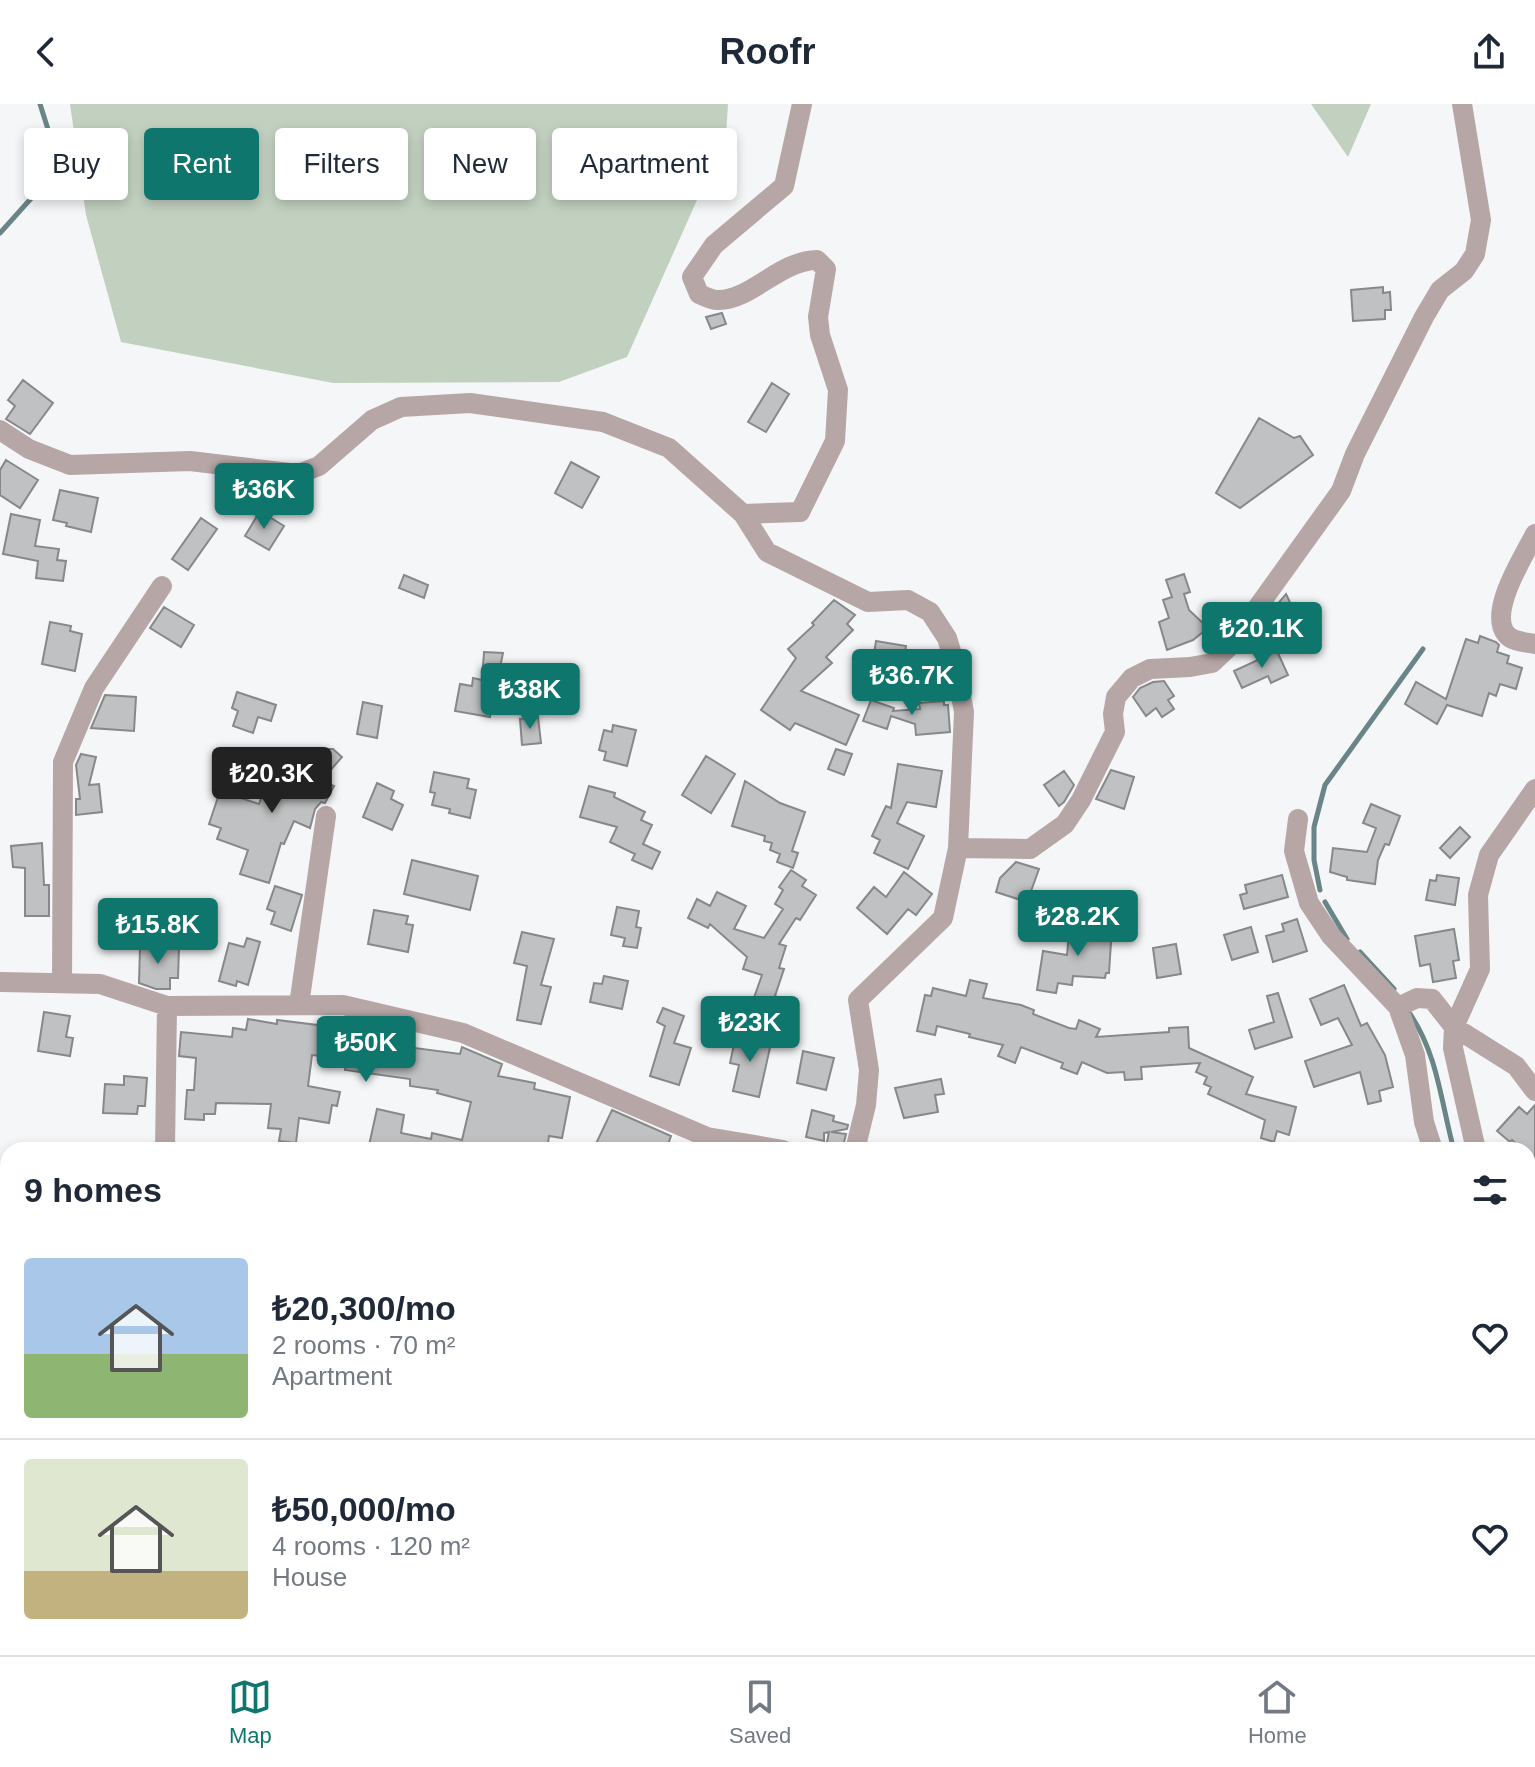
<!DOCTYPE html>
<html lang="en">
<head>
<meta charset="utf-8">
<style>
  body { margin:0; font-family:Helvetica,sans-serif; background:#f2f2f3; color:#1f2937; height:100vh; display:flex; flex-direction:column; font-size:30px; white-space:nowrap }
  * { box-sizing:border-box; margin:0 }
  p { font-size:26px; color:#747a83 }
  .icon { flex:none; width:44px; height:44px; fill:none; stroke:currentColor; stroke-width:2; stroke-linecap:round; stroke-linejoin:round }
  .map { position:relative; flex:1; overflow:hidden }
  .drawer { position:absolute; left:0px; top:1038px; width:1536px; height:514px; display:flex; flex-direction:column; background:#fff; border-radius:24px 24px 0 0; box-shadow:0 4px 12px #0003 }
  .drawer>* { flex:none }
  .banner { position:absolute; left:24px; top:24px; width:800px; height:72px; display:flex; gap:16px }
  .price { position:absolute; translate:-50% -68px; padding:0 18px; border-radius:8px; background:#0f766e; color:#fff; font-size:26px; line-height:52px; filter:drop-shadow(0 2px 4px #0008) }
  .price::after { content:''; position:absolute; left:50%; top:48px; width:24px; height:18px; margin-left:-12px; background:inherit; clip-path:polygon(0 0,100% 0,50% 100%) }
  .price.current { background:#222; color:#fff }
  ul { padding:0; list-style:none }
  li { display:flex; align-items:center; gap:24px; height:200px; padding:0 24px }
  li+li { border-top:2px solid #e0e1e3 }
  li span { display:grid; place-items:center; flex:none; width:224px; height:160px; border-radius:8px; color:#555 }
  li>.icon { margin-inline-start:auto }
  span .icon { width:96px; height:96px; fill:#fffc; stroke-width:1 }
  li b { font-size:34px }
  h2 { display:flex; justify-content:space-between; align-items:center; height:96px; padding:0 24px; font-size:34px }
  .pill { padding:0 28px; border-radius:8px; background:#fff; box-shadow:0 4px 12px #0003; font-size:28px; line-height:72px }
  .pill.current { background:#0f766e; color:#fff }
  header { display:flex; justify-content:space-between; align-items:center; height:104px; padding:0 24px; background:#fff; font-size:36px; font-weight:600 }
  .dock { display:flex; justify-content:space-around; align-items:center; height:112px; border-top:2px solid #e0e1e3; background:#fff; font-size:22px; color:#747a83 }
  .dock a { display:grid; justify-items:center; gap:4px }
  .dock .current { color:#0f766e }
  .map>svg:first-child { display:block }
  .green { fill:#c1d0bf }
  .lines { fill:none; stroke-linecap:round; stroke-linejoin:round }
  .stream { stroke:#698588; stroke-width:5 }
  .building { fill:#c0c1c2; stroke:#878889; stroke-width:2 }
  .street { stroke:#b7a6a6; stroke-width:20 }
</style>
</head>
<body>
<header><svg class="icon" aria-label="back" viewBox="0 0 24 24"><path d="M15 5l-7 7 7 7"/></svg>Roofr<svg class="icon" aria-label="share" viewBox="0 0 24 24"><path d="M12 15V3M7 8l5-5 5 5M5 13v7h14v-7"/></svg></header>
<div class="map">
<svg width="1535" height="1551" viewBox="0 0 1535 1551">
  <rect width="100%" height="100%" fill="#f5f6f7"/>
  <path class="green" d="M70,0H728L726,31L627,253L559,278L333,279L121,238L86,111Z
    M1311,0H1371L1348,53Z"/>
  <g class="lines">
    <path class="stream" d="M0,129L44,80L52,38L40,0
      M1320,786L1314,756V723L1325,681L1423,545
      M1325,798L1347,835
      M1360,848L1394,885
      M1410,910C1438,951 1441,999 1454,1046
      M1490,1551V1544"/>
  </g>
  <path class="building" d="M1383,183V189L1390,188L1391,206H1385V215L1353,217L1351,186Z
    M722,209L726,220L711,225L706,213Z
    M23,276L53,299L30,330L6,315L15,302L8,296Z
    M772,279L789,290L766,328L748,318Z
    M1259,314L1294,334L1300,332L1313,351L1240,404L1216,389Z
    M6,356L38,376L20,404L0,391V366Z
    M571,358L599,373L582,404L555,389Z
    M60,386L98,394L91,428L66,422L67,419L53,416Z
    M260,407L284,422L269,446L245,432Z
    M11,410L40,416L35,442L59,445L57,456L66,457L63,477L36,474L38,457L3,450Z
    M201,414L217,425L188,466L172,455Z
    M1184,470L1190,488L1184,490L1189,506L1208,524L1193,536L1167,546L1159,518L1169,514L1163,496L1172,493L1166,476Z
    M404,471L428,481L424,494L399,484Z
    M1286,490L1297,513L1270,526L1265,515Z
    M834,496L855,511L847,520L853,526L826,553L832,559L801,587L859,611L846,641L795,619L790,626L761,606L796,554L788,545L814,521L812,519Z
    M164,503L194,521L181,543L150,524Z
    M50,518L71,522L70,527L82,530L75,567L42,560Z
    M1480,532L1496,538L1499,541L1497,548L1509,552L1507,559L1522,564L1516,585L1500,580L1496,592L1489,589L1482,612L1447,601L1437,620L1405,600L1416,578L1446,595L1466,535L1478,539Z
    M876,537L906,542L902,568L886,565L884,577L870,575Z
    M1277,547L1288,571L1271,579L1268,572L1242,584L1234,567Z
    M484,548L503,549L490,613L455,607L460,580L472,582L473,574L482,576Z
    M1164,577L1174,592L1168,596L1174,605L1162,613L1156,604L1146,612L1133,593L1140,584L1153,578Z
    M237,588L276,601L271,617L258,613L253,629L233,622L238,607L232,604Z
    M105,591L136,593L134,627L91,624Z
    M871,596L894,604L893,607L920,605L919,599L944,597V601H948L950,628L916,631L915,620L891,612L887,625L863,617Z
    M363,598L382,602L377,634L357,630Z
    M538,613L541,639L522,641L520,615Z
    M613,621L636,626L627,662L604,656L606,648L599,646L604,626L612,628Z
    M327,645H333L342,653L321,677L334,682L325,699L321,698L315,705L310,724L294,717L284,740L281,739L269,779L240,770L248,746L217,735L221,724L209,720L220,687L259,700L270,669L295,676L299,668L305,670Z
    M836,645L852,650L844,671L828,665Z
    M81,650L96,653L89,681L99,680L102,708L76,711V695H80L76,661Z
    M706,652L735,670L711,709L682,691Z
    M898,660L942,667L936,703L907,698L897,719L924,732L908,765L874,749L880,736L872,732L886,702L891,704Z
    M1111,666L1134,673L1124,705L1096,695Z
    M1064,667L1074,681L1064,698L1059,702L1044,681Z
    M434,668L469,675L467,684L476,686L470,714L449,709L450,705L432,701L435,689L430,688Z
    M745,677L780,699L805,708L792,747L798,749L793,764L777,758L780,750L770,746L772,739L764,737L765,732L732,722Z
    M377,679L394,687L391,695L403,701L392,726L363,713Z
    M589,682L615,689L614,693L645,708L641,716L652,721L643,740L660,748L652,765L632,756L635,750L610,738L617,723L580,713Z
    M1371,700L1400,712L1389,741L1385,740L1378,756L1375,780L1347,776V773L1330,768L1333,744L1367,748L1376,724L1363,719Z
    M1460,723L1470,733L1450,754L1440,744Z
    M42,739L44,781H49V812H25V764L13,763L11,742Z
    M412,756L478,772L470,806L404,790Z
    M1016,758L1039,765L1027,798L996,788L1000,774Z
    M791,766L806,776L802,782L816,791L800,816L796,814L779,840L786,842L779,864L784,865L775,892L789,897L781,920L749,908L762,871L743,865L747,853L710,820L708,824L688,814L697,795L710,802L717,788L746,802L734,825L764,834L783,805L775,800L783,786L779,783Z
    M904,768L932,790L916,811L908,805L887,830L857,804L874,783L886,793Z
    M1282,771L1288,793L1244,805L1240,791L1247,789L1245,781Z
    M1437,771L1459,774L1455,801L1426,796L1430,776L1436,777Z
    M275,782L302,791L291,827L271,820L275,808L267,805Z
    M617,803L639,807L636,823L641,824L637,844L623,842L625,834L611,831Z
    M374,806L408,812L406,820L413,821L408,848L368,840Z
    M1297,815L1307,847L1273,858L1266,832L1284,827L1282,820Z
    M1070,820L1112,823L1109,869H1106L1105,874L1073,872L1072,881L1058,879L1056,889L1037,886L1043,847L1067,851Z
    M1251,823L1258,848L1232,856L1224,831Z
    M1454,825L1459,856L1453,857L1456,874L1433,878L1430,860L1420,862L1415,832Z
    M522,828L554,835L541,881L551,883L541,920L517,916L527,862L514,859Z
    M247,834L260,838L248,881L237,877L236,882L219,877L229,839L244,843Z
    M1176,840L1181,870L1157,874L1153,844Z
    M140,843H179L178,874H170V885H156L139,879Z
    M604,872L628,877L622,905L590,898L594,879L602,880Z
    M970,876L987,880L983,894L1021,901L1034,906L1033,910L1069,924L1076,925L1079,916L1100,925L1096,933L1169,928V924L1188,923L1189,944L1253,973L1246,990L1296,1003L1289,1031L1277,1027L1274,1038L1261,1034L1265,1016L1208,990L1211,983L1204,980L1207,973L1196,968L1200,959L1141,963L1142,975L1125,976L1124,968L1107,969L1082,958L1077,970L1061,964L1063,959L1021,943L1015,959L998,952L1003,941L969,933L970,930L937,922L935,931L917,927L925,891L931,892L933,884L966,892Z
    M1344,881L1361,922L1367,919L1385,951L1393,983L1379,987L1381,997L1368,1000L1360,968L1314,983L1305,957L1352,941L1338,914L1321,921L1310,895Z
    M1278,889L1292,933L1255,945L1249,926L1274,918L1267,892Z
    M663,904L684,912L674,939L691,944L679,981L650,972L665,922L657,918Z
    M44,908L70,912L66,933L73,934L70,952L38,947Z
    M248,915L277,920V916L318,921V917L349,920L398,928L396,937L408,939L407,943L460,950L462,943L502,960L498,972L535,979L534,985L570,993L562,1034L549,1032L547,1046L522,1042V1046L488,1043L487,1046H368L377,1005L404,1011L401,1029L431,1035L432,1029L462,1036L471,998L437,989L438,986L410,982V975L345,966L346,955L312,951L308,982L340,988L337,1002L332,1001L329,1019L299,1014L296,1039L279,1037L281,1025L268,1024L271,1000L216,999L215,1010H204V1016L185,1015L187,986H194L196,954L179,952L181,928L232,933L233,924L246,926Z
    M736,931L771,939L759,993L733,987L739,961L730,959Z
    M803,947L834,954L826,986L797,979Z
    M124,972L147,974L145,1002H138L137,1010L103,1009L105,980L124,981Z
    M941,975L944,990L935,991L938,1008L904,1014L895,984Z
    M1535,1001V1058L1528,1051V1046H1523L1512,1036L1510,1038L1497,1027L1519,1003L1527,1010Z
    M612,1006L671,1032L666,1046H593Z
    M812,1006L834,1012L833,1017L848,1021L847,1025L831,1028L846,1030L842,1046L826,1043L829,1028L824,1029V1037L806,1033Z"/>
  <g class="lines">
    <path class="street" d="M0,326L29,345L70,361L190,357L298,370L319,362L372,316L401,303L470,299L603,318L669,344L743,410L767,448L868,498L908,496L930,508L947,534L955,560L964,608L958,744L943,814L858,896L869,966L866,1001L855,1046
      M743,410L800,408L835,337L838,286L820,231L818,213L826,165L817,156C780,156 749,198 717,196C711,196 704,192 699,190L692,173L714,141L784,82L802,0
      M1535,430C1524,452 1488,507 1506,530C1512,538 1526,538 1535,540
      M1535,685L1489,751L1478,791L1480,865L1454,923L1516,962L1535,987
      M1298,715L1294,747L1309,799L1331,832L1398,903L1415,951L1424,1018L1433,1046
      M958,744L1030,745L1065,720L1081,696L1115,628L1113,610L1116,593L1132,574L1150,565L1190,563L1212,559L1229,543L1341,387L1355,350L1424,213L1440,186L1464,167L1475,150L1481,116L1462,0
      M0,878L100,880L167,902L343,901L463,929L707,1033L783,1046
      M62,879L63,658L94,584L162,482
      M299,901L326,712
      M1398,903L1417,894L1432,895L1454,923L1453,944L1476,1046
      M165,1046L167,902
      M1528,1109L1535,1112
      M0,1364L8,1362
      M1528,1428L1535,1429
      M345,1544L348,1551
      M1335,1544L1370,1551
      M29,1551V1544
      M443,1551L466,1544
      M851,1551L852,1544
      M1471,1551V1544
      M1512,1551L1513,1544"/>
  </g>
</svg>
<b class="price" style="left:264px;top:427px">₺36K</b>
<b class="price" style="left:1262px;top:566px">₺20.1K</b>
<b class="price" style="left:912px;top:613px">₺36.7K</b>
<b class="price" style="left:530px;top:627px">₺38K</b>
<b class="price current" style="left:272px;top:711px">₺20.3K</b>
<b class="price" style="left:1078px;top:854px">₺28.2K</b>
<b class="price" style="left:158px;top:862px">₺15.8K</b>
<b class="price" style="left:750px;top:960px">₺23K</b>
<b class="price" style="left:366px;top:980px">₺50K</b>
<div class="banner">
<a class="pill">Buy</a>
<a class="pill current">Rent</a>
<a class="pill">Filters</a>
<a class="pill">New</a>
<a class="pill">Apartment</a>
</div>
<section class="drawer">
<h2>9 homes<svg class="icon" aria-label="filters" viewBox="0 0 24 24"><path d="M4 7h16M4 17h16"/><circle cx="9" cy="7" r="2"/><circle cx="15" cy="17" r="2"/></svg></h2>
<ul>
<li><span style="background:linear-gradient(#a9c7e8 60%,#8fb573 0)"><svg class="icon" aria-label="home" viewBox="0 0 24 24"><path d="M3 11l9-7 9 7M6 9v11h12V9"/></svg></span><div><b>₺20,300/mo</b><p>2 rooms · 70 m²</p><p>Apartment</p></div><svg class="icon" aria-label="heart" viewBox="0 0 24 24"><path d="M12 20l-8-8c-3-5 5-10 8-4 3-6 11-1 8 4z"/></svg></li>
<li><span style="background:linear-gradient(#dfe7d0 70%,#c2b280 0)"><svg class="icon" aria-label="home" viewBox="0 0 24 24"><path d="M3 11l9-7 9 7M6 9v11h12V9"/></svg></span><div><b>₺50,000/mo</b><p>4 rooms · 120 m²</p><p>House</p></div><svg class="icon" aria-label="heart" viewBox="0 0 24 24"><path d="M12 20l-8-8c-3-5 5-10 8-4 3-6 11-1 8 4z"/></svg></li>
</ul>
</section>
</div>
<nav class="dock">
<a class="current"><svg class="icon" aria-label="map" viewBox="0 0 24 24"><path d="M3 6l6-2 6 2 6-2v14l-6 2-6-2-6 2zM9 4v14M15 6v14"/></svg>Map</a>
<a><svg class="icon" aria-label="saved" viewBox="0 0 24 24"><path d="M7 4h10v16l-5-4-5 4z"/></svg>Saved</a>
<a><svg class="icon" aria-label="home" viewBox="0 0 24 24"><path d="M3 11l9-7 9 7M6 9v11h12V9"/></svg>Home</a>
</nav>
</body>
</html>
